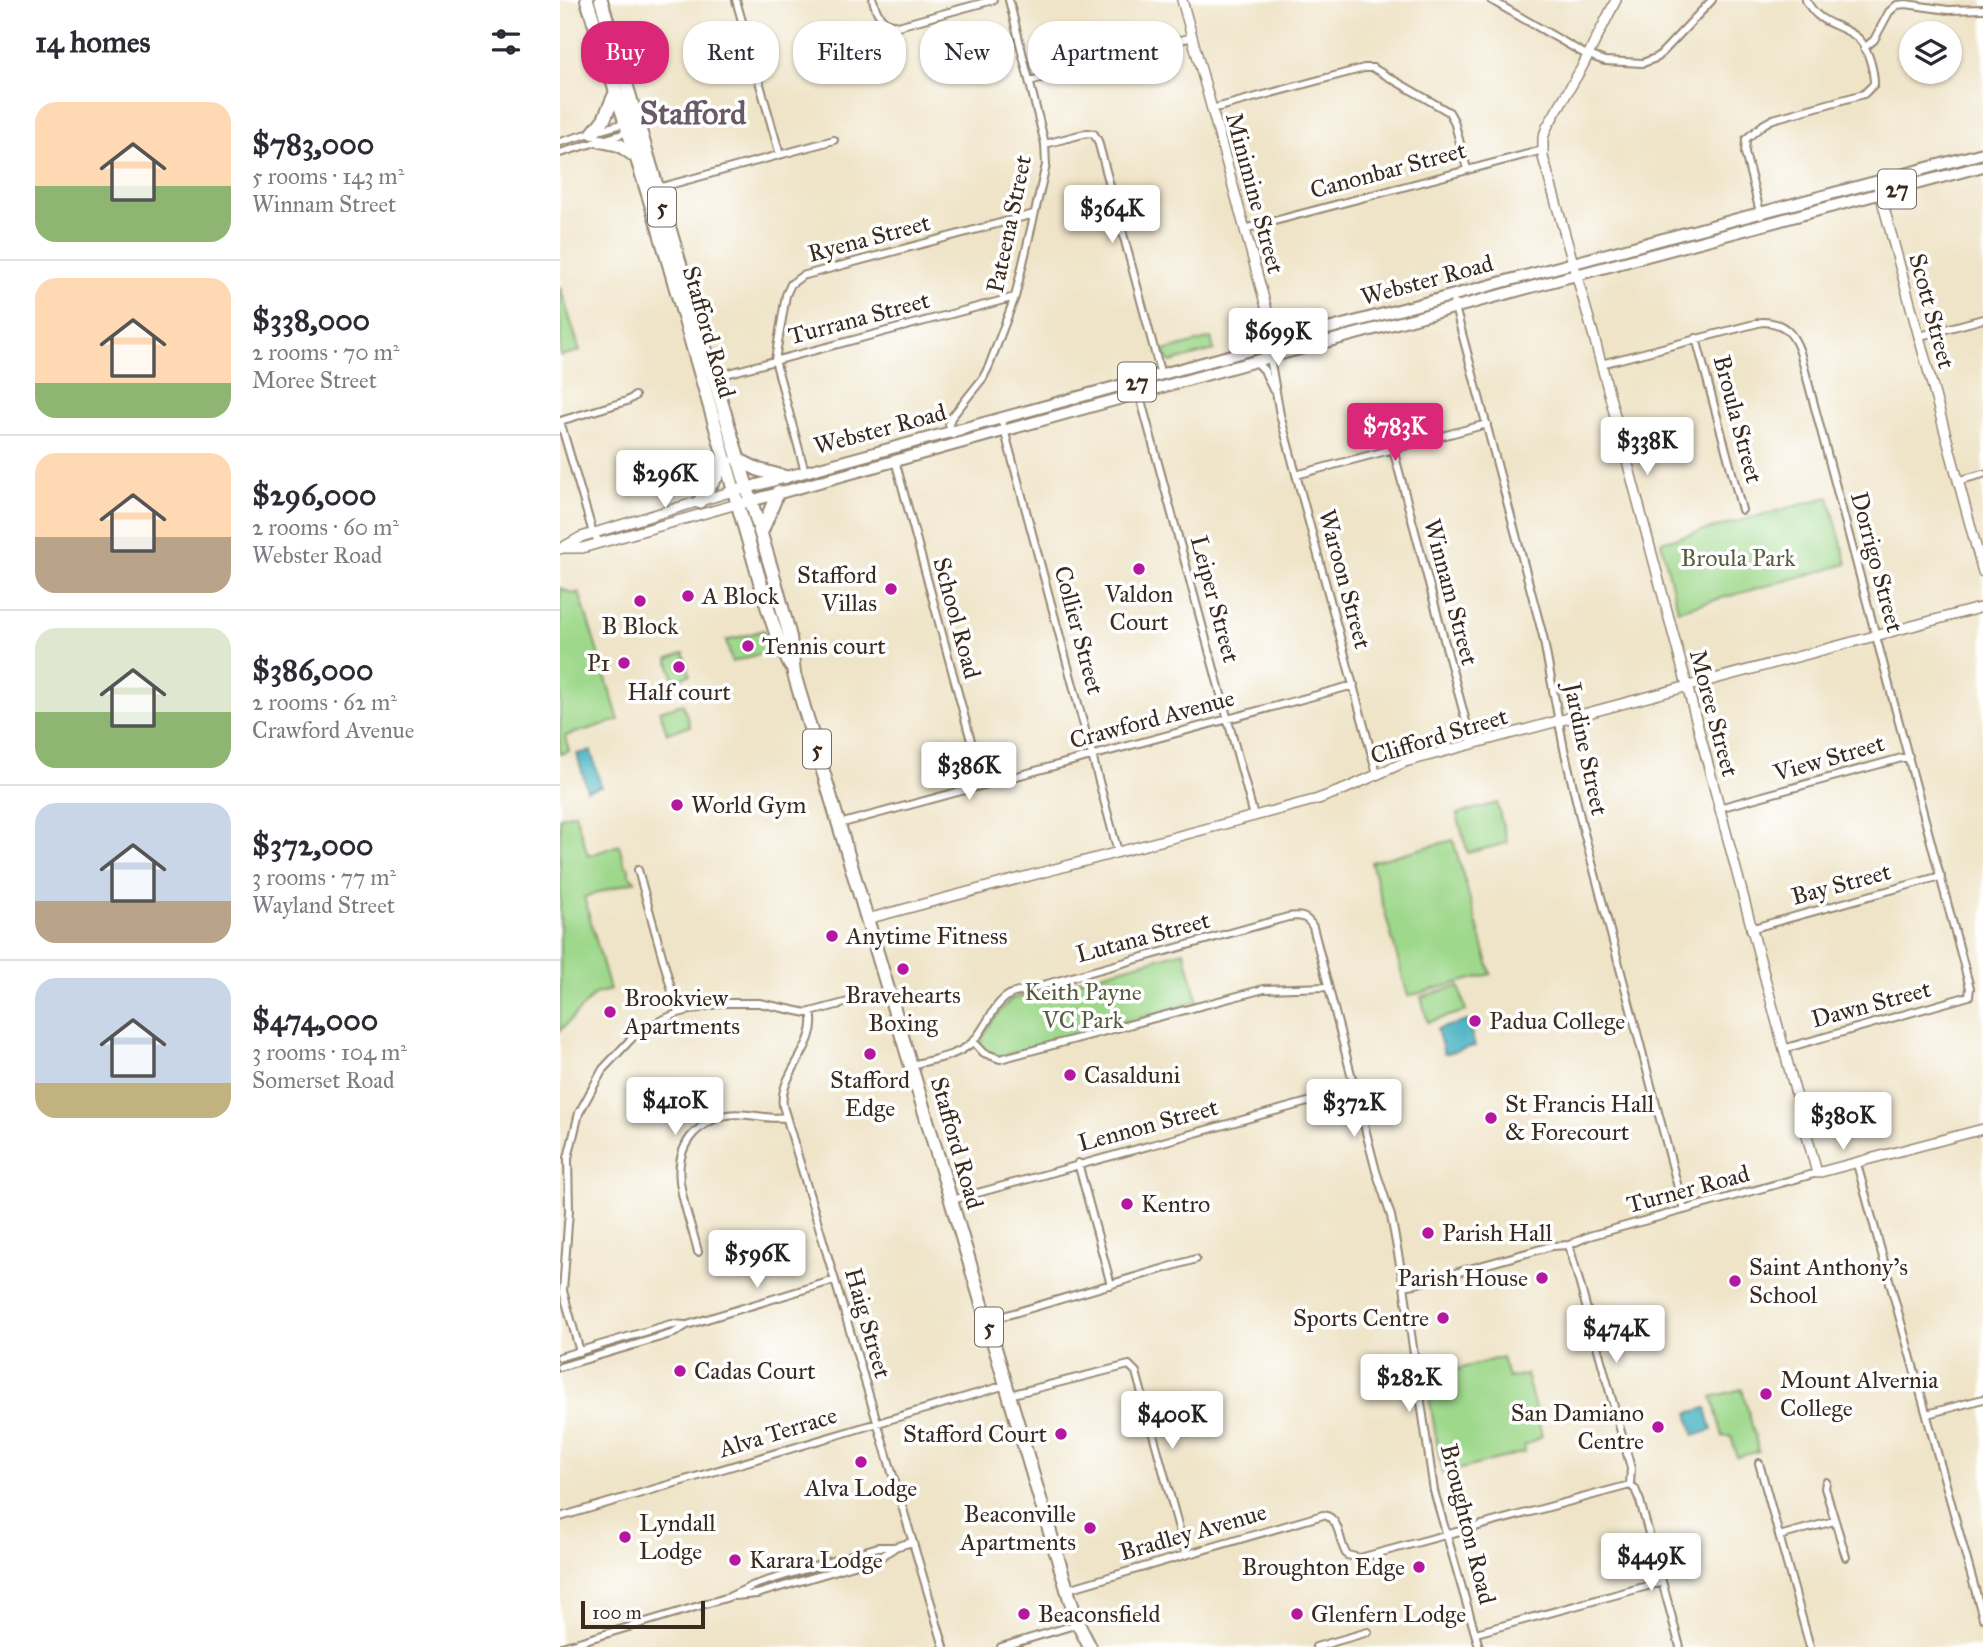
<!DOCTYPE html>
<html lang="en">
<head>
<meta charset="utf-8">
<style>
  body { margin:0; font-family:"IM FELL Great Primer",serif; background:#f2f2f3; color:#2b2b33; height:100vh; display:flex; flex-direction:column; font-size:26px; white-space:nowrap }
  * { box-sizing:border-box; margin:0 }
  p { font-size:23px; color:#7c7c81 }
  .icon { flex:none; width:38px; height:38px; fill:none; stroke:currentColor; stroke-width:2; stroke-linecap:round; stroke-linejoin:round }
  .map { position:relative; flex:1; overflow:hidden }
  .side { display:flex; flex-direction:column; background:#fff; width:560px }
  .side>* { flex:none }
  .guide { position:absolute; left:21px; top:21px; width:665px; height:63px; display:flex; gap:14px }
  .tools { position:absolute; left:1339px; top:21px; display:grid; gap:14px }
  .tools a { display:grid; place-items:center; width:63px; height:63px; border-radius:50%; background:#fff; box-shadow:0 2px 5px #0004; font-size:35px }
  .scale { position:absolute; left:21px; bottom:18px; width:124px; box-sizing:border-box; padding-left:7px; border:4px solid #3b2a1e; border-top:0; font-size:19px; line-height:24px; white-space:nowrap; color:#3b2a1e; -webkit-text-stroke:5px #fff; paint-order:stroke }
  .price { position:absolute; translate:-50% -60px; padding:0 16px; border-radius:7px; background:#fff; color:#222; font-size:23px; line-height:46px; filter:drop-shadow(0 2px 4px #0008) }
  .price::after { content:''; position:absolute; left:50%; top:42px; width:21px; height:16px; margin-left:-10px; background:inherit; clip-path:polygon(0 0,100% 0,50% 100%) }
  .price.on { background:#db2777; color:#fff }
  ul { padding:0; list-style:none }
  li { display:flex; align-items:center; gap:21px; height:175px; padding:0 35px }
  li+li { border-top:2px solid #e1e1e2 }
  li span { display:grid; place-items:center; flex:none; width:196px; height:140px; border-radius:21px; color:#555 }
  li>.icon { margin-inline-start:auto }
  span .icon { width:84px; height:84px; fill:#fffc; stroke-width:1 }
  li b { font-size:30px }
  h2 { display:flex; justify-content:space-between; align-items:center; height:84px; padding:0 35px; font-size:30px }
  .pill { padding:0 24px; border-radius:28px; background:#fff; box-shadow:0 2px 5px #0004; font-size:24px; line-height:63px }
  .pill.on { background:#db2777; color:#fff }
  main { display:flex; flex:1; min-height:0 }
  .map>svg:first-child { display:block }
  .green { fill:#9ed88b; stroke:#6c8154; stroke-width:2 }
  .water { fill:#44b1c1; stroke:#406e70; stroke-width:2 }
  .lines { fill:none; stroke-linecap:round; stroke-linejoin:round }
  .street-casing { stroke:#958773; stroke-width:10 }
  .secondary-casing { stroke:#958773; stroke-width:12 }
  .primary-casing { stroke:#958773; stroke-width:14 }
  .highway-casing { stroke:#958773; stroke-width:16 }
  .street { stroke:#fff; stroke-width:6 }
  .secondary { stroke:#fff; stroke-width:9 }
  .primary { stroke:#fff; stroke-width:10 }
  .highway { stroke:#fff; stroke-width:12 }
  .poi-dot { fill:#b5179e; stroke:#fff; stroke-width:2.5 }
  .labels { text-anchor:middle; stroke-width:7; stroke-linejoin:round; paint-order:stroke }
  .shield { fill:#fff; stroke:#766a62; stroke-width:2 }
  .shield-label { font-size:23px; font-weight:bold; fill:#3b2a1e }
  .street-label { font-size:24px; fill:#3b2a1e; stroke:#fff }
  .park-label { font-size:24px; fill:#595e3f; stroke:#fff }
  .poi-label { font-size:24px; fill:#3b2a1e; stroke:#fff; text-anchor:start }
  .district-label { font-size:32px; font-weight:bold; fill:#6b5a65; stroke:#fff }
</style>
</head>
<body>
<main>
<section class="side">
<h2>14 homes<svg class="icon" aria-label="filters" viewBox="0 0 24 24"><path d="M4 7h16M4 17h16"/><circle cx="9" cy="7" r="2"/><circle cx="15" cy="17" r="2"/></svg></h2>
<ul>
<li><span style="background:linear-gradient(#ffd9b3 60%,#8fb573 0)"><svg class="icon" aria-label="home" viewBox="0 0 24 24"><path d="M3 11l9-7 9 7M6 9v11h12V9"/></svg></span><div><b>$783,000</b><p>5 rooms · 143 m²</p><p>Winnam Street</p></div></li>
<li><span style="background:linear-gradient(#ffd9b3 75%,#8fb573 0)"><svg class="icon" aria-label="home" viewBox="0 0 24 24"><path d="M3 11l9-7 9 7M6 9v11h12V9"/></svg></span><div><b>$338,000</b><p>2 rooms · 70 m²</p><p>Moree Street</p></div></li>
<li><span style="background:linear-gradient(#ffd9b3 60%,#b9a48a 0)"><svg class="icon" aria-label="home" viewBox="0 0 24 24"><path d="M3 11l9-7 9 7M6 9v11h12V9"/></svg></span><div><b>$296,000</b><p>2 rooms · 60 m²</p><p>Webster Road</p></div></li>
<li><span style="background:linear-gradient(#dfe7d0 60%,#8fb573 0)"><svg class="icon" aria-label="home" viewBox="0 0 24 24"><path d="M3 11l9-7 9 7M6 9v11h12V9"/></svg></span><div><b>$386,000</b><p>2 rooms · 62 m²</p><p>Crawford Avenue</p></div></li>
<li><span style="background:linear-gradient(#c9d6e8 70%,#b9a48a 0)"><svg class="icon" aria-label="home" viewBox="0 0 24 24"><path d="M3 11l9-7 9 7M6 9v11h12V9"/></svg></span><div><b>$372,000</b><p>3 rooms · 77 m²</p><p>Wayland Street</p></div></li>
<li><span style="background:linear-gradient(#c9d6e8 75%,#c2b280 0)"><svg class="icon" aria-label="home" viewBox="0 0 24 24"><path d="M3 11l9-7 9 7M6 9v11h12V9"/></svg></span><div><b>$474,000</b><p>3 rooms · 104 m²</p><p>Somerset Road</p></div></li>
</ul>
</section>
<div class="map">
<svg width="1423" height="1647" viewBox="0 0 1423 1647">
  <rect width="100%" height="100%" fill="#fff"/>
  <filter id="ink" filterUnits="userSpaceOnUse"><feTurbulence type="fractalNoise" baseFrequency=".0143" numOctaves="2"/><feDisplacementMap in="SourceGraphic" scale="14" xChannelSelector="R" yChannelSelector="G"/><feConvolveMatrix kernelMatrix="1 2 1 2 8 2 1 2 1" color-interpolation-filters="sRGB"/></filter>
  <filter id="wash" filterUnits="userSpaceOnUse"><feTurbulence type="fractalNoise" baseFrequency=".00686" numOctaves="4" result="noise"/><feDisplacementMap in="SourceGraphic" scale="28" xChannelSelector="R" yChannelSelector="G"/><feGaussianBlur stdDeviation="1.57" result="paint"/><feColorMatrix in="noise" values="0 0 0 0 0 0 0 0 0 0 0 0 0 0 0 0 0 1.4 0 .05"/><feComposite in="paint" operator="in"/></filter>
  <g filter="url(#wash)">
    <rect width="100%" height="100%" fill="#efe4c8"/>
    <path class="green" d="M0,287L20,351L0,356Z
      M651,338L654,350L611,362L607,360L604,351Z
      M1269,497L1287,564L1118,610L1101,542Z
      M0,588L14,594L19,592L59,720L5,736L9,751L0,754Z
      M204,630L210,651L172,662L166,641Z
      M124,653L130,675L114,680L108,659Z
      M123,704L130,726L107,733L100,711Z
      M937,803L947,843L908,853L897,814Z
      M15,813L28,856L59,845L65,865L69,868V875L75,881L24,897L50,990L35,994L0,1031V817Z
      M893,840L931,974L848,996L811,862Z
      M624,951L638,1002L442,1056H436L421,1048C418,1034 441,1010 451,999Z
      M899,986L906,1011L868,1022L861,997Z
      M942,1357L948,1378L966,1374L982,1436L964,1446L965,1452L882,1474L866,1378Z
      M1182,1389L1199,1451L1177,1457L1171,1436L1163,1437L1152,1397Z"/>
    <path class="water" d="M31,751L41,786L27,790L17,754Z
      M908,1021L915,1046L884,1054L877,1029Z
      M1146,1408L1152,1430L1134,1436L1128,1413Z"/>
  </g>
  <g filter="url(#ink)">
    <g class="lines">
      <g class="street-casing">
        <path id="street" d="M176,0L220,155
          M313,0C317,15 322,23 338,26L433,0
          M931,0L1023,53L1045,61L1083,63L1098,57L1152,0
          M1304,48L1314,40L1329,12L1337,5L1346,4L1388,10L1423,9
          M470,81L632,37
          M652,109L804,68H813L889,112L894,121L907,169
          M0,142L65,123
          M485,144L527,133L534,134L538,141L601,375
          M0,153L69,132
          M98,188L274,140
          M1201,216L1185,153L1186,139L1204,124L1213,119L1304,94L1314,84C1314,71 1308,47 1298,38C1279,22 1260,27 1246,0
          M684,229L983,150
          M892,296L983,636L1004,749L1022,825L1124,1210
          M1360,336L1423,319
          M1136,338L1182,510
          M710,357L720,415L817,774
          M695,361L704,370L713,390
          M1041,364L1202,322C1223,322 1233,332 1240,352L1410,988L1409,996L1223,1049
          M154,377L455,297
          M579,393L694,816
          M441,418L558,852
          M392,435L389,424L391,418L423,378L429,366L455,297L486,165L485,144L449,0
          M833,449L912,744
          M335,460L423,785
          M245,472L215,360L226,295L231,284L242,276L474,214
          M736,475L927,424
          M1397,481L1423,474
          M40,543L33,533L0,421L67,401L75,396
          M1159,808L1349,756
          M279,824L794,685
          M78,870L118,1013
          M1190,929L1381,876
          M251,1012C260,1045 218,1074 223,1106L384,1647
          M413,1041L424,1053L440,1059L704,989L768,987
          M352,1065C370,1060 394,1057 409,1045C427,1031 430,1005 451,994L728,917C740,915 747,916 753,927L816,1171L831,1216L844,1286L874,1491L919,1647
          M518,1163L551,1285
          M1297,1164L1423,1618
          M392,1200L795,1089
          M1009,1245L1071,1468L1070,1485
          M138,1252C130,1215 103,1166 134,1133C143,1124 154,1118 167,1115C187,1111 206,1121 226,1117
          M844,1286L859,1283L992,1246L1009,1245L1029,1236L1257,1173
          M427,1321L636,1259
          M20,1352L3,1291L9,1211L8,1158L19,1113L43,1069L72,1038L100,1021L118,1013L161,1003H199L247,1013L329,991
          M0,1357L111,1324L125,1325
          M0,1367L114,1333L127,1325L275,1280
          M449,1395L569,1365L576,1372L626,1554
          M1367,1414L1423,1399
          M1199,1463L1250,1647
          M1266,1482L1265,1488L1286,1557
          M1070,1485L1075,1489L1080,1501L1120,1647
          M0,1517L446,1385
          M1219,1536L1274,1521
          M508,1589L763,1515C781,1517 778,1542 787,1555L800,1558L1070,1485
          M175,1596L197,1594L321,1557L334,1548
          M916,1633L1102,1582
          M2,1647L169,1597L194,1585L318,1547H334L353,1542
          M441,1647L518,1624
          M756,1647L808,1632"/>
      </g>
      <g class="secondary-casing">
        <path id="secondary" d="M622,0L713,332L711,350
          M1056,0L1021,69L987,127L983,138V157L1034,337L1257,1173L1423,1129
          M1317,182L1423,572
          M3,548H22L177,504
          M0,549L21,537L173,491
          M307,919L758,799L785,789L845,762L1423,607"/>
      </g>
      <g class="primary-casing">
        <path id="primary" d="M179,490L712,344L1423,153
          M183,503L721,354L1423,166"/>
      </g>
      <g class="highway-casing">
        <path id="highway" d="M27,0L98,226L207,606L219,642L230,665
          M41,0L215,581L230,637L234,674L509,1596L518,1624L530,1647
          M33,133L44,119L55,94
          M41,141L59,145L75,156
          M177,459L199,470L225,477
          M139,502L157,476L163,458
          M201,533L218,492"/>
      </g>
      <use href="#street" class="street"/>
      <use href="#secondary" class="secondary"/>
      <use href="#primary" class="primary"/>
      <use href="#highway" class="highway"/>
    </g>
  </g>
  <g class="poi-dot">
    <circle cx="579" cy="569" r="7"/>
    <circle cx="331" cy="589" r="7"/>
    <circle cx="128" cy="596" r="7"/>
    <circle cx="80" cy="601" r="7"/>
    <circle cx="188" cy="646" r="7"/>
    <circle cx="64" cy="663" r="7"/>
    <circle cx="119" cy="667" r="7"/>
    <circle cx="117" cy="805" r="7"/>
    <circle cx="272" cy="936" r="7"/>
    <circle cx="343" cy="969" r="7"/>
    <circle cx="50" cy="1012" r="7"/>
    <circle cx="915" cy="1021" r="7"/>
    <circle cx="310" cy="1054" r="7"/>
    <circle cx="510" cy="1075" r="7"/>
    <circle cx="931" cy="1118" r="7"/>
    <circle cx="567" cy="1204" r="7"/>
    <circle cx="868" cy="1233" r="7"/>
    <circle cx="982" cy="1278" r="7"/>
    <circle cx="1175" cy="1281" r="7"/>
    <circle cx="883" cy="1318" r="7"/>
    <circle cx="120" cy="1371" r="7"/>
    <circle cx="1206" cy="1394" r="7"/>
    <circle cx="1098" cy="1427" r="7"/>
    <circle cx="501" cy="1434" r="7"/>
    <circle cx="301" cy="1462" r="7"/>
    <circle cx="530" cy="1528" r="7"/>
    <circle cx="65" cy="1537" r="7"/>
    <circle cx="175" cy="1560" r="7"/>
    <circle cx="859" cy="1567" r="7"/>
    <circle cx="464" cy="1614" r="7"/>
    <circle cx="737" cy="1614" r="7"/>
  </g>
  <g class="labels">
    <g class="shield">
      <rect x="1318" y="169.5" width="38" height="39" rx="5"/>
      <rect x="88" y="187.5" width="28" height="39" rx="5"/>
      <rect x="558" y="362.5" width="38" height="39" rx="5"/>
      <rect x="243" y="729.5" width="28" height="39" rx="5"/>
      <rect x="415" y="1307.5" width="28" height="39" rx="5"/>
    </g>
    <g class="shield-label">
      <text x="1337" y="197">27</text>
      <text x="102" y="215">5</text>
      <text x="577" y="390">27</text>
      <text x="257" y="757">5</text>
      <text x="429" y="1335">5</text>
    </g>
    <g class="street-label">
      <text transform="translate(828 170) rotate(-15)" y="8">Canonbar Street</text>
      <text transform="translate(695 193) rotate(75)" y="8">Minimine Street</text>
      <text transform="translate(449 224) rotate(-78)" y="8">Pateena Street</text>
      <text transform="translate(309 238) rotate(-15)" y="8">Ryena Street</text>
      <text transform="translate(867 280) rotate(-15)" y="8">Webster Road</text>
      <text transform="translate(1372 311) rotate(75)" y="8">Scott Street</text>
      <text transform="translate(299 318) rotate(-15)" y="8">Turrana Street</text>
      <text transform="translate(149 332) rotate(74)" y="8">Stafford Road</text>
      <text transform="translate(1178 419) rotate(75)" y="8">Broula Street</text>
      <text transform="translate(320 429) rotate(-15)" y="8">Webster Road</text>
      <text transform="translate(1317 562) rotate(75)" y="8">Dorrigo Street</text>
      <text transform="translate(785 579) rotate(75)" y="8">Waroon Street</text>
      <text transform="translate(891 592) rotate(75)" y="8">Winnam Street</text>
      <text transform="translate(655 599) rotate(75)" y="8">Leiper Street</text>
      <text transform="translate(397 618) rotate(75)" y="8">School Road</text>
      <text transform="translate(519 630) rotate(75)" y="8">Collier Street</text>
      <text transform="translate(1154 713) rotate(75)" y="8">Moree Street</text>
      <text transform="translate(592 719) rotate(-15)" y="8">Crawford Avenue</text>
      <text transform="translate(879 736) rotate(-17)" y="8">Clifford Street</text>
      <text transform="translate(1026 749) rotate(78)" y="8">Jardine Street</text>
      <text transform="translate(1269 758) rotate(-16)" y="8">View Street</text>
      <text transform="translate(1281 884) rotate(-15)" y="8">Bay Street</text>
      <text transform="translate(583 937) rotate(-15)" y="8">Lutana Street</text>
      <text transform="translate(1311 1004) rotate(-15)" y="8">Dawn Street</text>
      <text transform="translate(588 1125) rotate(-15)" y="8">Lennon Street</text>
      <text transform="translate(397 1143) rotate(74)" y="8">Stafford Road</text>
      <text transform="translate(1128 1189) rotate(-15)" y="8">Turner Road</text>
      <text transform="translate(308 1323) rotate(74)" y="8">Haig Street</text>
      <text transform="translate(218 1432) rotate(-17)" y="8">Alva Terrace</text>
      <text transform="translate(908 1524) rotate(76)" y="8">Broughton Road</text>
      <text transform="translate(633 1532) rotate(-16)" y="8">Bradley Avenue</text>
    </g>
    <g class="park-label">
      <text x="1178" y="566">Broula Park</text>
      <text x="523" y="1000">Keith Payne<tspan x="523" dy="28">VC Park</tspan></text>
    </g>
    <g class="poi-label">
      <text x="317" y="583" text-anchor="end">Stafford<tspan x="317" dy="28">Villas</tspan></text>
      <text x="579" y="602" text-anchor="middle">Valdon<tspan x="579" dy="28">Court</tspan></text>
      <text x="142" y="604">A Block</text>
      <text x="80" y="634" text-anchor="middle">B Block</text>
      <text x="202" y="654">Tennis court</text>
      <text x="50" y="671" text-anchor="end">P1</text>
      <text x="119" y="700" text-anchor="middle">Half court</text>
      <text x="131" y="813">World Gym</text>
      <text x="286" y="944">Anytime Fitness</text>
      <text x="343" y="1003" text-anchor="middle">Bravehearts<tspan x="343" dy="28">Boxing</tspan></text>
      <text x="64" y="1006">Brookview<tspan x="64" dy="28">Apartments</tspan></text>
      <text x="929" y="1029">Padua College</text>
      <text x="524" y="1083">Casalduni</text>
      <text x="310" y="1088" text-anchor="middle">Stafford<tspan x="310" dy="28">Edge</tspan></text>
      <text x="945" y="1112">St Francis Hall<tspan x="945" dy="28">&amp; Forecourt</tspan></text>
      <text x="581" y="1212">Kentro</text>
      <text x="882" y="1241">Parish Hall</text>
      <text x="1189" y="1275">Saint Anthony's<tspan x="1189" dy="28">School</tspan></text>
      <text x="968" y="1286" text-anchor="end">Parish House</text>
      <text x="869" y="1326" text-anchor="end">Sports Centre</text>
      <text x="134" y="1379">Cadas Court</text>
      <text x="1220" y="1388">Mount Alvernia<tspan x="1220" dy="28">College</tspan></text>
      <text x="1084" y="1421" text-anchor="end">San Damiano<tspan x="1084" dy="28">Centre</tspan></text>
      <text x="487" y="1442" text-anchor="end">Stafford Court</text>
      <text x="301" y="1496" text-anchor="middle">Alva Lodge</text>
      <text x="516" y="1522" text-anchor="end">Beaconville<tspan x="516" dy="28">Apartments</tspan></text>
      <text x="79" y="1531">Lyndall<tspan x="79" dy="28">Lodge</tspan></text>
      <text x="189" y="1568">Karara Lodge</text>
      <text x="845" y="1575" text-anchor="end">Broughton Edge</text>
      <text x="478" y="1622">Beaconsfield</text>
      <text x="751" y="1622">Glenfern Lodge</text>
    </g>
    <g class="district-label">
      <text x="133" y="124">Stafford</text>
    </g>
  </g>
</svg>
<div class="tools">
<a><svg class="icon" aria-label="layers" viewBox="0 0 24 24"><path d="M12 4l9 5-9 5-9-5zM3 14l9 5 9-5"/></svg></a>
</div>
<div class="scale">100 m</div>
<b class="price" style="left:552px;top:245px">$364K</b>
<b class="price" style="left:718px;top:368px">$699K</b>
<b class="price on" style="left:835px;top:463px">$783K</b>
<b class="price" style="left:1087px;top:477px">$338K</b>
<b class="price" style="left:105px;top:510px">$296K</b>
<b class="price" style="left:409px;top:802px">$386K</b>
<b class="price" style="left:115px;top:1137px">$410K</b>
<b class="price" style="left:794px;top:1139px">$372K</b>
<b class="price" style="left:1283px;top:1152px">$380K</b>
<b class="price" style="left:197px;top:1290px">$596K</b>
<b class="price" style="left:1056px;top:1365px">$474K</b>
<b class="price" style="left:849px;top:1414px">$282K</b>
<b class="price" style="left:612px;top:1451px">$400K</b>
<b class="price" style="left:1091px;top:1593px">$449K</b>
<div class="guide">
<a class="pill on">Buy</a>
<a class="pill">Rent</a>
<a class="pill">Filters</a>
<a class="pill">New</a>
<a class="pill">Apartment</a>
</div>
</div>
</main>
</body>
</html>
